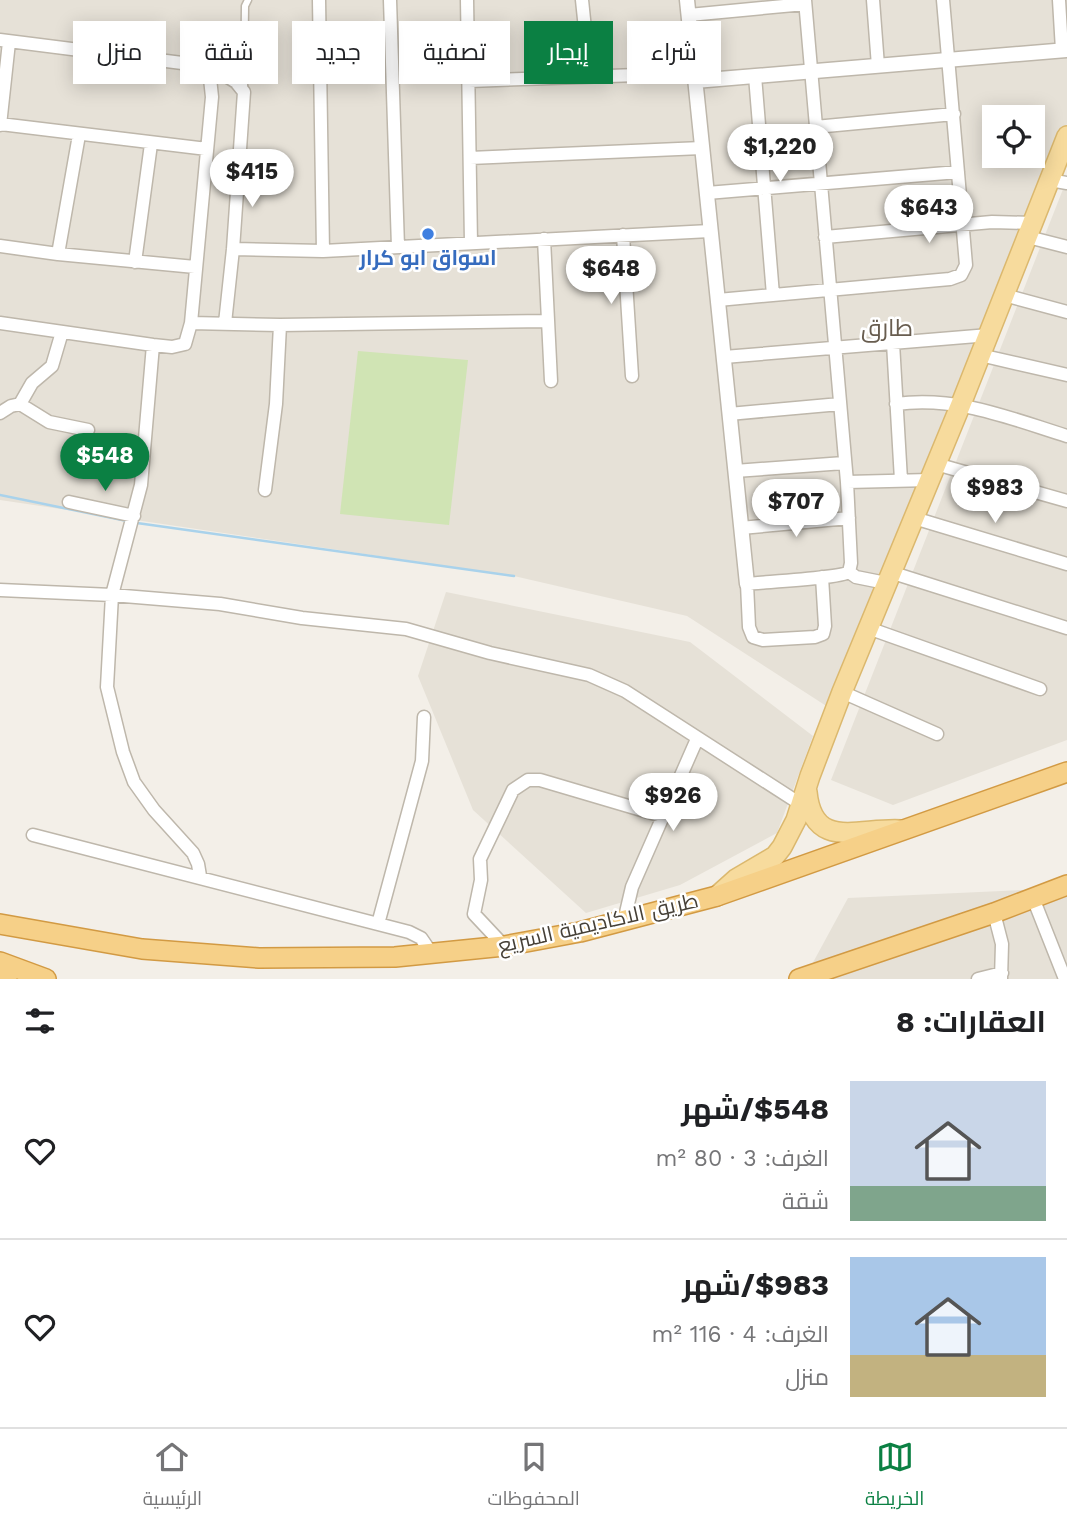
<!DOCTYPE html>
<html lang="ar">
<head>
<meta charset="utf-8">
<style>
  body { margin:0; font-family:"Work Sans",Cairo,sans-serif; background:#f2f2f2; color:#202124; direction:rtl; height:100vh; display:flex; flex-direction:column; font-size:26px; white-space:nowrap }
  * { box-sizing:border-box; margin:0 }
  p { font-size:23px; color:#757577 }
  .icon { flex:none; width:38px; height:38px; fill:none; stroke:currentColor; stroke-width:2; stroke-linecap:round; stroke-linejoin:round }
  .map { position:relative; height:979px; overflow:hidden; direction:ltr }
  .drawer { display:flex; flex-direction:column; background:#fff; flex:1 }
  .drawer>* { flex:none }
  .banner { position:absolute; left:21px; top:21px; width:700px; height:63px; direction:rtl; display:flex; gap:14px }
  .fabs { position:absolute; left:982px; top:105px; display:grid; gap:14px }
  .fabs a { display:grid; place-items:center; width:63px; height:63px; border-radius:0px; background:#fff; box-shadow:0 4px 18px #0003; font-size:35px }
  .price { position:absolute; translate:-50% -60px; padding:0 16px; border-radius:24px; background:#fff; color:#222; font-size:23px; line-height:46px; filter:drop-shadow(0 2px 4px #0008) }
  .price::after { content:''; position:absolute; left:50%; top:42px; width:21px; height:16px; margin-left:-10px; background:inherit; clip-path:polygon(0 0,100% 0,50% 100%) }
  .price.current { background:#0b8043; color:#fff }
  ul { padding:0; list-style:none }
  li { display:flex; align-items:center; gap:21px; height:175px; padding:0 21px }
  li+li { border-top:2px solid #e0e0e0 }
  li span { display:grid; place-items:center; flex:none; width:196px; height:140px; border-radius:0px; color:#555 }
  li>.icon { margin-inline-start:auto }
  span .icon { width:84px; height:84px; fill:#fffc; stroke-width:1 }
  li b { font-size:30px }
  h2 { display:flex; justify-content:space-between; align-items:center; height:84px; padding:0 21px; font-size:30px }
  .pill { padding:0 24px; border-radius:0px; background:#fff; box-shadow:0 4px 18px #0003; font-size:24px; line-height:63px }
  .pill.current { background:#0b8043; color:#fff }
  .tab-bar { display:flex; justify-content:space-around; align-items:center; height:98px; border-top:2px solid #e0e0e0; background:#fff; font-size:19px; color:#757577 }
  .tab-bar a { display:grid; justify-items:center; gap:4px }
  .tab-bar .current { color:#0b8043 }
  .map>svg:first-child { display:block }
  .residential { fill:#e6e1d7; fill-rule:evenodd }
  .green { fill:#d0e4b4 }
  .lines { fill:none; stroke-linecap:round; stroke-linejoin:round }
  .stream { stroke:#a9d2eb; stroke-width:2.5 }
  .service-casing { stroke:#beb7ab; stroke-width:9 }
  .minor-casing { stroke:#beb7ab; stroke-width:15 }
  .tertiary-casing { stroke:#beb7ab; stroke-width:17 }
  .primary-casing { stroke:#dbb86e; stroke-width:22 }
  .trunk-casing { stroke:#d29a43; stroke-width:22 }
  .service { stroke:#fff; stroke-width:6 }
  .minor { stroke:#fff; stroke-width:12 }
  .tertiary { stroke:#fff; stroke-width:14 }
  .primary { stroke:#f7db9d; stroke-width:19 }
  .trunk { stroke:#f6d088; stroke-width:19 }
  .shop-dot { fill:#3f7fe0; stroke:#fff; stroke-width:2.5 }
  .labels { text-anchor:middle; stroke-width:5; stroke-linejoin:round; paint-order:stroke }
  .shop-label { font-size:21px; font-weight:bold; fill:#366cbe; stroke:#fff }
  .street-label { font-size:21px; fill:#464037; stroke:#fff }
  .quarter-label { font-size:24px; fill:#685d4f; stroke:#fff }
</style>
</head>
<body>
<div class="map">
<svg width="1067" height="979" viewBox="0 0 1067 979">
  <rect width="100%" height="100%" fill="#f3efe8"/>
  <path class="residential" d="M0,0H1067V124L831,709L687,616L514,576L0,500ZM994,117H1032V156H994Z
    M1067,179V740L893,805L831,780Z
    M446,592L690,642L813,736L777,833L680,885L586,913L473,810L418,676Z
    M1067,888V979H804L848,898Z"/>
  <path class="green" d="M358,351L468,360L449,525L340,514Z"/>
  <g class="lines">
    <path class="stream" d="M0,495L127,521
      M137,523L514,576"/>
    <g class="service-casing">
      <path id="service" d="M244,90L245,6L248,0"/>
    </g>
    <g class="minor-casing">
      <path id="minor" d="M319,0L323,251
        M390,0L398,247
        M467,0L471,243
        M582,0L590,77
        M805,0L847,482L851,563L849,572C840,578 764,582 747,584L749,627L753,637L763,640L815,637L823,634L825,626L822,577
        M873,0L878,66
        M1059,0L1062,50
        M689,15L805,4
        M0,40L190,64L223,74L236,82L244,92L233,249L225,323
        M755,76L773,295
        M469,81L695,73
        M0,124L207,149
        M0,125L9,42
        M815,127L954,114
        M470,158L702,148
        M1050,180L1067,183
        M707,193L958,172
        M623,235L632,376
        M825,237L992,222L1033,223
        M1028,237L1067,247
        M544,239L551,381
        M0,246L58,254L195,267
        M233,249L323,251L710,231
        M58,254L79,135
        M135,262L151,144
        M1004,295L1067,312
        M718,300L950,279L961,275L966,265L943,0
        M0,323L153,345L172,347L185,344L191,323L212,97L209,69
        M191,323L280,325L548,321
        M893,343L901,480
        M153,345L141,485L112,595L107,687L123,752L134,782L154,810L193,853L198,864L200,876
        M980,355L1067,375
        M724,357L989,335
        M20,404L32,383L52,366L62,332
        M896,404C958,396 1009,418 1067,436
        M0,413L11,406L20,404L49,422L88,430
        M729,414L840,404
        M936,464L1067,501
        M735,471L844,463
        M847,482L930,480
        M265,490L276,404L280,325
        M69,502L134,516
        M914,518L1067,564
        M741,528L849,518
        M849,572L856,577L886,583
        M890,572L1067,628
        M0,590L112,595L220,604L302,618L406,629L490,653L589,675L625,691L802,805
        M868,628L1040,689
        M842,692L937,734
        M33,835L409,932L421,938L432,954
        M1033,898L1065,979
        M994,913L1002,944L1001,979
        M624,921L632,887L697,739
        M378,924L422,761L424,717
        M504,946L474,914L481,880L480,859L513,790L528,780H540L662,816
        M978,979L1002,973"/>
    </g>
    <g class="tertiary-casing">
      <path id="tertiary" d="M687,0L747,584
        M695,81L1067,50"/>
    </g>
    <g class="primary-casing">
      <path id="primary" d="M807,792C813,852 860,827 901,830
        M717,896L736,879L775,856L782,847L796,820L810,776L842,692L961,404L1067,136"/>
    </g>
    <g class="trunk-casing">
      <path id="trunk" d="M0,924L142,949L259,958L395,957L504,946L580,932L717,896L1067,772
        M0,962L46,979
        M0,978L7,979
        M799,979L994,913L1067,885"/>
    </g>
    <use href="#service" class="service"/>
    <use href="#minor" class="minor"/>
    <use href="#tertiary" class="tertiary"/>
    <use href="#primary" class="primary"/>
    <use href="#trunk" class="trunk"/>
  </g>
  <circle class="shop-dot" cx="428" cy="234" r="7"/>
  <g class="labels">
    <g class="shop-label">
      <text x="428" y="265">اسواق ابو كرار</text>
    </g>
    <g class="street-label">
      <text transform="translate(598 923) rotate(-13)" y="7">طريق الاكاديمية السريع</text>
    </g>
    <g class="quarter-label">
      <text x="887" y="336">طارق</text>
    </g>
  </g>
</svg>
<div class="fabs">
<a><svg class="icon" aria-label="locate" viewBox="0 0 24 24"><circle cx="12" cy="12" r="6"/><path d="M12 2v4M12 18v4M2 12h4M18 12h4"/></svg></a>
</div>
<b class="price" style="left:780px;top:184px">$1,220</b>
<b class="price" style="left:252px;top:209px">$415</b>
<b class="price" style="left:929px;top:245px">$643</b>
<b class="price" style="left:611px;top:306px">$648</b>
<b class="price current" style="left:105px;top:493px">$548</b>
<b class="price" style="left:995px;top:525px">$983</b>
<b class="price" style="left:796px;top:539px">$707</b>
<b class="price" style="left:673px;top:833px">$926</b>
<div class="banner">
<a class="pill">شراء</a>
<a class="pill current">إيجار</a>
<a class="pill">تصفية</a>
<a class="pill">جديد</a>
<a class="pill">شقة</a>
<a class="pill">منزل</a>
</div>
</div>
<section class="drawer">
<h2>العقارات: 8<svg class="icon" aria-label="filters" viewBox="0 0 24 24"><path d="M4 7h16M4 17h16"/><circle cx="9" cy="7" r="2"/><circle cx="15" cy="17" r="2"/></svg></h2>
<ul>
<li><span style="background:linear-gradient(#c9d6e8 75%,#7fa58c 0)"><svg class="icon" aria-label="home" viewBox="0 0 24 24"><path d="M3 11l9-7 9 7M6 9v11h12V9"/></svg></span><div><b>$548/شهر</b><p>الغرف: 3 · 80 m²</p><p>شقة</p></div><svg class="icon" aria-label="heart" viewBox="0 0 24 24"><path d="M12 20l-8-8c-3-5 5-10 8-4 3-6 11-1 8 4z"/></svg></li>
<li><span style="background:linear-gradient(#a9c7e8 70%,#c2b280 0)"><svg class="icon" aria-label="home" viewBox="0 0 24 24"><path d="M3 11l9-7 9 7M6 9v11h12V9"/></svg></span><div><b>$983/شهر</b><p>الغرف: 4 · 116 m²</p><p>منزل</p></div><svg class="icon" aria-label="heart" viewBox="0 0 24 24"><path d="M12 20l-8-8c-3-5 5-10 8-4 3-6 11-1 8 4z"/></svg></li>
</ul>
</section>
<nav class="tab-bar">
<a class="current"><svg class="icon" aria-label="map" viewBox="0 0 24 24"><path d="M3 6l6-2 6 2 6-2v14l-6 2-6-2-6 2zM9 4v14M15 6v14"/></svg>الخريطة</a>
<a><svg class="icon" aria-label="saved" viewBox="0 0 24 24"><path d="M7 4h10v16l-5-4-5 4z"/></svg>المحفوظات</a>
<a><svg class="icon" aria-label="home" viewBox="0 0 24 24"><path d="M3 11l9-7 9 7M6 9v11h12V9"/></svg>الرئيسية</a>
</nav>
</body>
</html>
